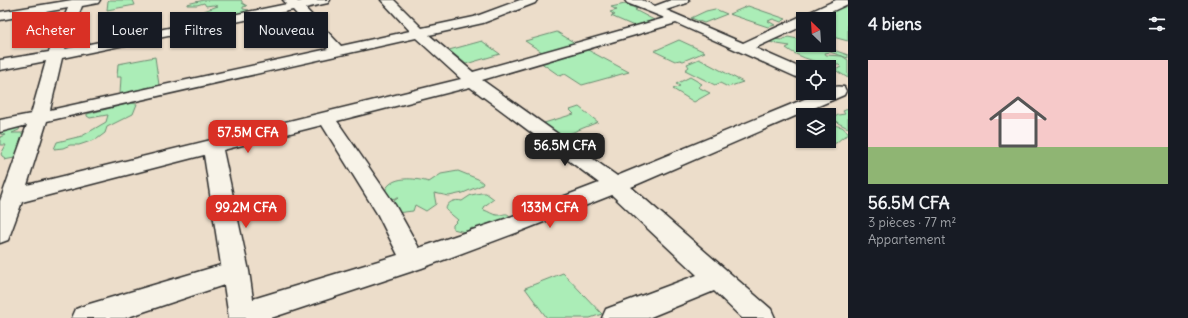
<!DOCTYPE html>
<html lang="fr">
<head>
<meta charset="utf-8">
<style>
  body { margin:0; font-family:Delius,sans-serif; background:#20242c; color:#f1f3f6; height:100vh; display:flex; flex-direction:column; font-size:15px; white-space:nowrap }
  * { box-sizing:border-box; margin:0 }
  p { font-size:13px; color:#9ea1a6 }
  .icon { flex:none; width:22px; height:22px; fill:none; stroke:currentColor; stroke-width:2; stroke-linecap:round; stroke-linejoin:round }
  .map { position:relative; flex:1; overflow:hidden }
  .drawer { display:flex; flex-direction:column; background:#171b24; width:340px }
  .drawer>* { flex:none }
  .top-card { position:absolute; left:12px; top:12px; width:380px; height:36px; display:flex; gap:8px }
  .needle { width:26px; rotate:335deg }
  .tools { position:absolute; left:796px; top:12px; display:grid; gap:8px }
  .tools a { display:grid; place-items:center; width:40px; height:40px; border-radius:0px; background:#171b24; box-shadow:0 1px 3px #0004; font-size:20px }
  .price { position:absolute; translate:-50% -34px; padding:0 9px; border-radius:8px; background:#d93025; color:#fff; font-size:13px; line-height:26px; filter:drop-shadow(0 1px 2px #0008) }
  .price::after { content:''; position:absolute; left:50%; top:24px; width:12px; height:9px; margin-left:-6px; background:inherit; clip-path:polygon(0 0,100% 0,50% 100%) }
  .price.on { background:#222; color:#fff }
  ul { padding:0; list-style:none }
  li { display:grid; align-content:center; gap:8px; height:212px; padding:0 20px }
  li span { display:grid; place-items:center; height:124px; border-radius:0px; color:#555 }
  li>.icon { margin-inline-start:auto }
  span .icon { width:72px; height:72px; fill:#fffc; stroke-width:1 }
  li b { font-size:17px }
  h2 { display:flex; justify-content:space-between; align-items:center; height:48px; padding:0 20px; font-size:17px }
  .chip { padding:0 14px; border-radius:0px; background:#171b24; box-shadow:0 1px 3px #0004; font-size:14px; line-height:36px }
  .chip.on { background:#d93025; color:#fff }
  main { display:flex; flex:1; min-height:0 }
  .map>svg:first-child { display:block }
  .green { fill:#abedb7; stroke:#6b8c71 }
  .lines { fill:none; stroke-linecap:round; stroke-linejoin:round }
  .minor-casing { stroke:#2b2b2b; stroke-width:3 }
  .minor { fill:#f7f3e8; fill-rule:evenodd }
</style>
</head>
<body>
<main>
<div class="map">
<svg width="848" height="318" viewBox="0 0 848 318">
  <rect width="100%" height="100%" fill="#ecddca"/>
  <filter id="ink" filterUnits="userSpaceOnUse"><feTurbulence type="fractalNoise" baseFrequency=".025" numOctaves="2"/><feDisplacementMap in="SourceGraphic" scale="8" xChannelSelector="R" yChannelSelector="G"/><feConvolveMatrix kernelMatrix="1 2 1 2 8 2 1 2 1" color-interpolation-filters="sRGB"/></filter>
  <g filter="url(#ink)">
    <path class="green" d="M109,0H133L135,5L107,10L108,1Z
      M204,0H241L242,1V3L247,6L243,7V9L249,10L244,12V14L206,21L203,18L202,15L198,13L218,6L213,5L206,6L204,3L197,5H187V4Z
      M625,4L637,9L635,10L654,20L634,26L611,16L615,15L610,12L617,10L611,7Z
      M748,6L786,19L781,22L773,19L768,21L775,25L768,27L729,14Z
      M842,6L848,7V41L829,36V30L835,29L829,28V19H816Z
      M715,9L727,14L704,23L691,18L706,11Z
      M557,32L575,43L542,52L525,41Z
      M788,37L803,40V45H819L848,55V58L830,52L825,53L826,55L842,56L848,60V78L835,70L841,67L839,65C823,65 799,58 786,48L790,46L777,44L770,42L772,39L782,40Z
      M679,40L705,52L683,61L680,60L675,61L654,51Z
      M482,41L500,54L466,64L449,50Z
      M586,49L629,72L582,85L565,74L560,76L540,62Z
      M155,57L159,85L120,94L121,77H117L118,64Z
      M699,59L743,82L728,87L720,83L715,85L685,70L689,67L687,64Z
      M690,77L702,84L698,87L710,93L694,102L673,89L680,86L676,84Z
      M131,103L137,104L133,114L107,127L105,133L97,139L79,145H70L63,148L54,149L57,142L82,136L106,122L108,115H107L90,118L87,116V114Z
      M579,107L598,122L561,137L544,123L574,114L570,110Z
      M848,109V128L838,123L833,118L838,115L845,114L843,111Z
      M829,124L842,127L848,132V135L843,137L836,143L826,145L809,141H829Z
      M20,127L19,130L12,133H26V136L22,139L30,155L4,160L5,158L2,156L1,154L6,145H0V137L5,135L0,134V128Z
      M458,171L478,179L483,183L482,185L463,193L449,196L434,193L436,204L426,211L415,205L413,211L396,213L392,202L398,198L387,199L385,191C391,175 415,178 429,182L441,174Z
      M481,193H486L494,199L483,207L484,210C488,211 493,215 497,215C504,216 507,209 513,221L480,231L472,228L465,232L453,229V225L458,220L446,210C446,202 455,199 462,201L471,195Z
      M563,273L602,314L590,318H547L525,288Z"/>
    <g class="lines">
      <g class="minor-casing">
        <path id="minor" d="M72,0H100L98,3L82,6L65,49L287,4L283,0H296L298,2L307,0H330L328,3L305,8L341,46L410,31L381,0H394L422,28L474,17L520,0H537L535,3L483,23L429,35L473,72L665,18L627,3L625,0H642L655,6L671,0H689L687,3L666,10L743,43L836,0H848V4L816,19H803V26L755,48L803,69V80L676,23L482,80L617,176L819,93H829V89C834,86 838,86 844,87L846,91L844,95L631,187L771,309L775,318H742L714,291L648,318H602L606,309L697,275L612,195L521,231L422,268L271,318H229L224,285L125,318H72L76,309L86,305L221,265L204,155L22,202L8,240L0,243V201L27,125L0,132V120L31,114L46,61L0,70V60L49,52L68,8L0,20V12ZM293,10L328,49L50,110L62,58ZM416,38L461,79L27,185L47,121ZM470,87L599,183L505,219L419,248L395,205L337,121ZM322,125L378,215L398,255L253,299L249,271L223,150Z"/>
      </g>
      <use href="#minor" class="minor"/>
    </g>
  </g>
</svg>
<div class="tools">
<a><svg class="needle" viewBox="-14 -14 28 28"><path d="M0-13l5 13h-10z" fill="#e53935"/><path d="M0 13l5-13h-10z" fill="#9ea1a6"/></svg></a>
<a><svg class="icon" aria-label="locate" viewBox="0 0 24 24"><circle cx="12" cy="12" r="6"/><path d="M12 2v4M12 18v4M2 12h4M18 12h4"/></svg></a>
<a><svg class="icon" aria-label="layers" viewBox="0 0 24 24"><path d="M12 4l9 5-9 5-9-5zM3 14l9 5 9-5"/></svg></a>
</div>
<b class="price" style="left:248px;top:154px">57.5M CFA</b>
<b class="price on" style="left:565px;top:167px">56.5M CFA</b>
<b class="price" style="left:246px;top:229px">99.2M CFA</b>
<b class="price" style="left:550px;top:229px">133M CFA</b>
<div class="top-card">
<a class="chip on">Acheter</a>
<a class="chip">Louer</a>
<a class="chip">Filtres</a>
<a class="chip">Nouveau</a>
</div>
</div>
<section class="drawer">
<h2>4 biens<svg class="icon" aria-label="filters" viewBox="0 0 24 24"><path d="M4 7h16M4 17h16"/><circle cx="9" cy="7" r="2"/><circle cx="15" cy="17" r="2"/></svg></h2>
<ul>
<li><span style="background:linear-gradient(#f6c9c9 70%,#8fb573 0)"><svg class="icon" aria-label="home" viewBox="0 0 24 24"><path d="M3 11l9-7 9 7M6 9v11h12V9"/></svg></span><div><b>56.5M CFA</b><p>3 pièces · 77 m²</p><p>Appartement</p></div></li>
</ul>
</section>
</main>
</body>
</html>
